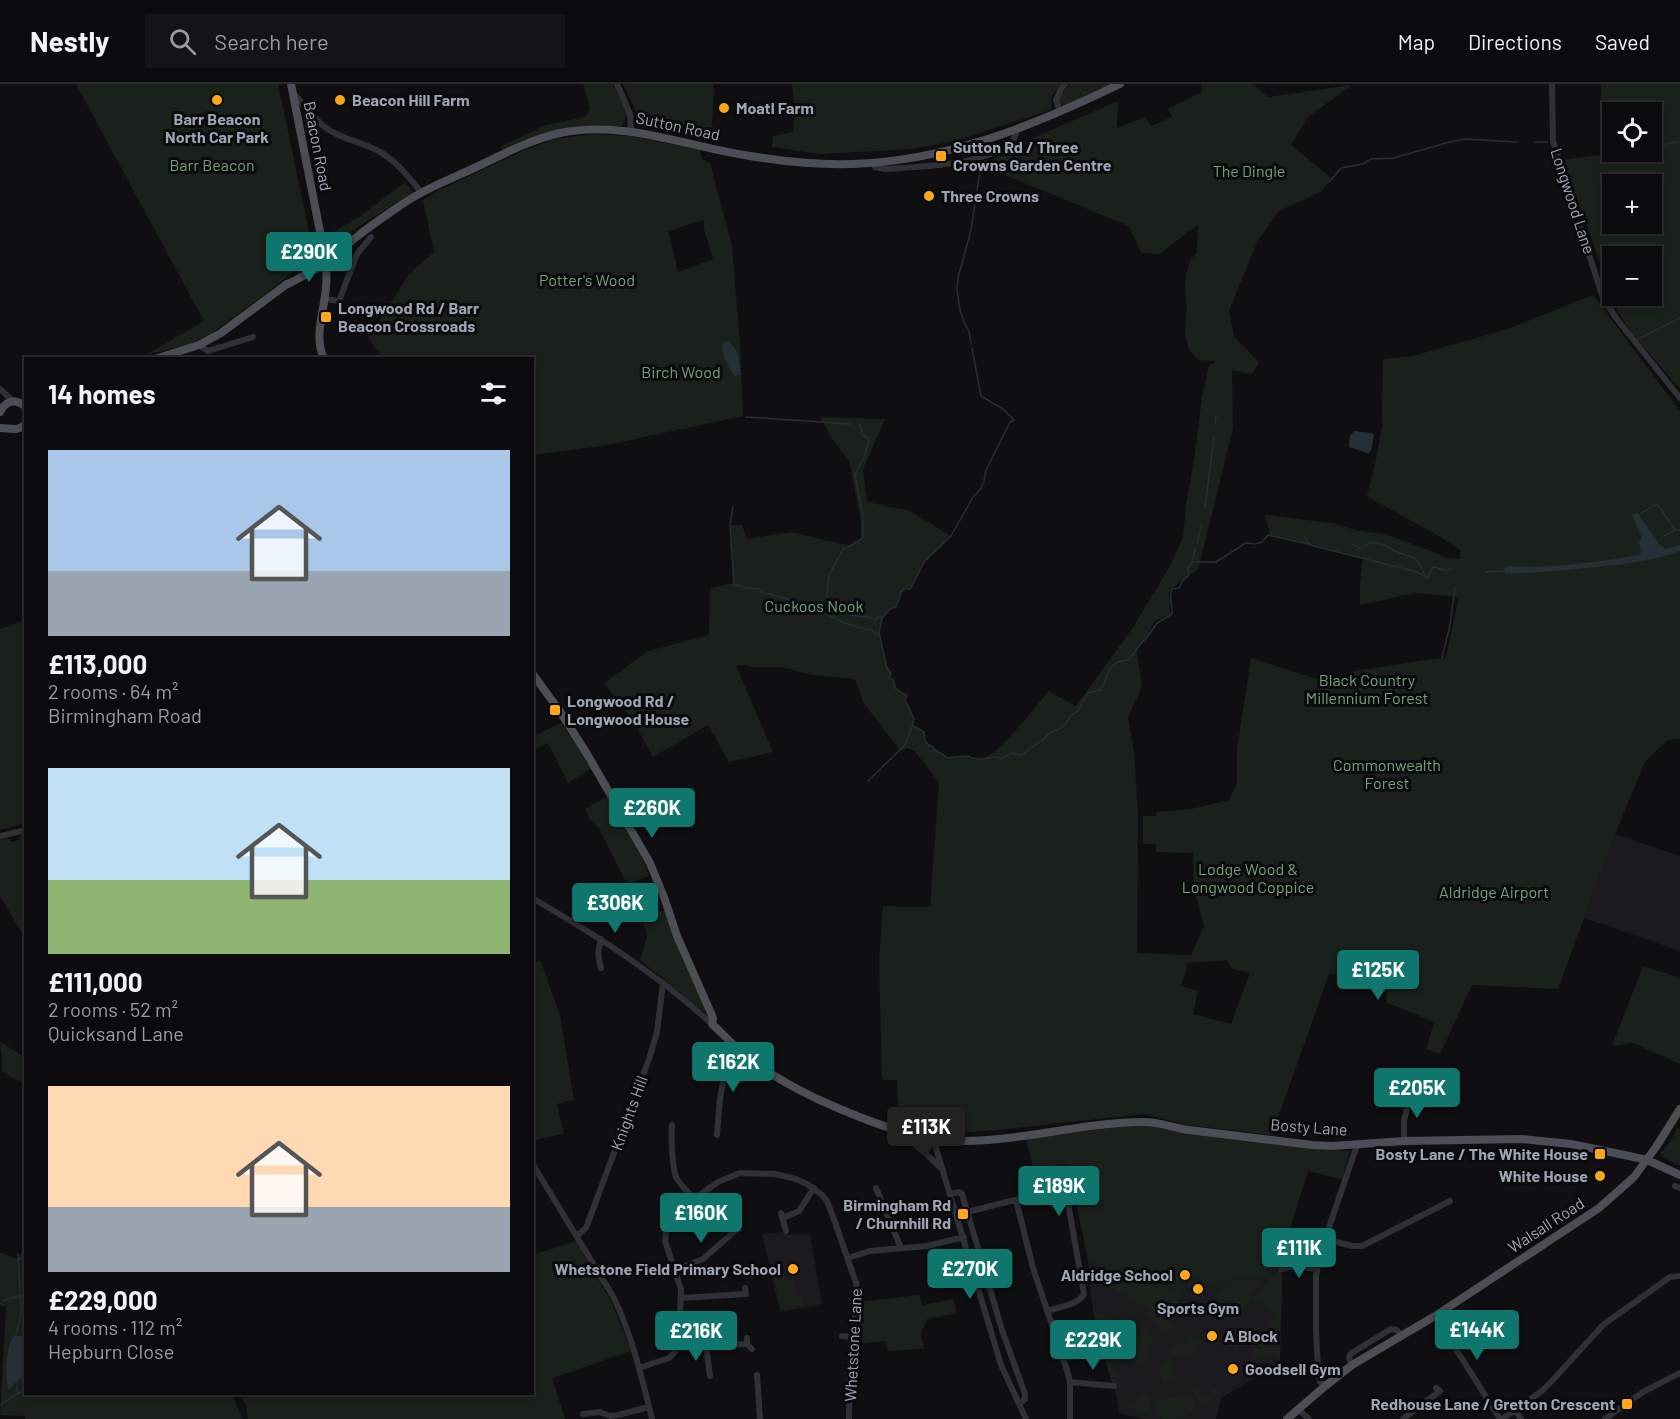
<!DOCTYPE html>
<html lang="en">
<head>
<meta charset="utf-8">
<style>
  body { margin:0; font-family:Barlow,sans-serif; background:#141416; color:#f1f3f6; height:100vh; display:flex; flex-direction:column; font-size:22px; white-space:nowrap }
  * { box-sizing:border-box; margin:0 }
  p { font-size:20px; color:#9a9b9d }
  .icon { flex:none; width:33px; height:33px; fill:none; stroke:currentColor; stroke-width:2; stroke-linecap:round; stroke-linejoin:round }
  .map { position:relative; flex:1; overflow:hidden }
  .side { position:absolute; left:24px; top:273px; width:510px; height:1038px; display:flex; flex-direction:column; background:#0b0b0d; border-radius:0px; box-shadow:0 3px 9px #0003,0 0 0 2px #2b2b2e }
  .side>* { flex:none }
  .tools { position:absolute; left:1602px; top:18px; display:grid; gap:12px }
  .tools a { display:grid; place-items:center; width:60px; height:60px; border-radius:0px; background:#0b0b0d; box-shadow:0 3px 9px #0003,0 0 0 2px #2b2b2e; font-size:30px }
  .price { position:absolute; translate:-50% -51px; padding:0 14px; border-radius:6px; background:#0f766e; color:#fff; font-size:20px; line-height:39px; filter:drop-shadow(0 2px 3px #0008) }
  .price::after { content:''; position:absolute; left:50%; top:36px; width:18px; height:14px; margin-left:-9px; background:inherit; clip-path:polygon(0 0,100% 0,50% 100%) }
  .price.on { background:#222; color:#fff }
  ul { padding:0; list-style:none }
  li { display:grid; align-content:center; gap:12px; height:318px; padding:0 24px }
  li span { display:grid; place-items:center; height:186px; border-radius:0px; color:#555 }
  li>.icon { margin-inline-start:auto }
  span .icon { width:108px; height:108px; fill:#fffc; stroke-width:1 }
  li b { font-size:26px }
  h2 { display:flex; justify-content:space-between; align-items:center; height:72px; padding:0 24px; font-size:26px }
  header { display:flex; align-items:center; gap:36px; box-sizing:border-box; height:84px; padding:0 30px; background:#0b0b0d; border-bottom:2px solid #2b2b2e }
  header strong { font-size:28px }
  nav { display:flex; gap:33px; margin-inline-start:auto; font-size:21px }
  .search { width:420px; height:54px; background:#141416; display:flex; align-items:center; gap:15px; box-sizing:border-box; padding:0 21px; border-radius:0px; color:#9a9b9d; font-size:22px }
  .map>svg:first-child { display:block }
  .built { fill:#1b1b1e }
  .green { fill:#1a211a; fill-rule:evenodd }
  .water { fill:#252f35 }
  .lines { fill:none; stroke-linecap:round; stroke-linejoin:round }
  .stream { stroke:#252f35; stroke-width:1.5 }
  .minor { stroke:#303136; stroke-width:6 }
  .major { stroke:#4c4e55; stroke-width:8 }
  .poi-dot { fill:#ffa719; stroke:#0a0b0c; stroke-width:2 }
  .labels { text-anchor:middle; stroke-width:6; stroke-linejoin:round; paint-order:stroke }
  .poi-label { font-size:16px; font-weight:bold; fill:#9fa6b3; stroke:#0a0b0c; text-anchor:start }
  .street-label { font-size:16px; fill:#9fa6b3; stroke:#0a0b0c }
  .park-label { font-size:16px; fill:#74a075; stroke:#0a0b0c }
</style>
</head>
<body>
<header>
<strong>Nestly</strong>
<div class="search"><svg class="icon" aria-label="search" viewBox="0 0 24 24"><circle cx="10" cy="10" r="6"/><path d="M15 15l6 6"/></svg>Search here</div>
<nav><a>Map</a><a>Directions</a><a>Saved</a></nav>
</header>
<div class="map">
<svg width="1680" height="1335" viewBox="0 0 1680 1335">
  <rect width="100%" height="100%" fill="#0f0f11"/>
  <path class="built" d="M1615,750L1680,772V867L1584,834Z
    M1112,1043L1313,1065L1350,1067L1342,1095L1308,1087L1280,1176L1282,1187L1280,1278L1221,1314L1216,1335H1142L1119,1329L1115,1303L1098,1251L1091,1215L1088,1176L1069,1080L1033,1084Z
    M783,1148L786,1151L810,1149L822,1220L780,1228L762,1150Z"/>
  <path class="green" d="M76,0H278L314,171L263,212L212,249L190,260L134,274L147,270L204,237Z
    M583,0H613L627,30L622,42H582L542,51L502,66L501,62L547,41L585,33L590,25Z
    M623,0H714L711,57L689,47L642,40Z
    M792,0H1061L1052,12L1051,26L956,57L912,65L820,70L772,63L773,52L793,48L795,27Z
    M1070,0H1113L1063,22L1059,18V12Z
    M1202,0H1253L1268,13L1352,1L1308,33L1291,61L1331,94L1322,107L1279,127L1257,158L1229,227L1234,252L1259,279L1252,290L1232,286L1233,344L1198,485L1172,504L1169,508L1170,530L1155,537L1146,554L1137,566L1142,603L1128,633L1134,668L1138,730L1137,869L1191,871L1204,842L1194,804L1193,769L1156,768V760H1143V732H1156L1157,728L1191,725L1229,716L1237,700V665L1251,574L1326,598L1354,587L1446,573L1459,513L1415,509L1360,521V498L1363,475L1270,451L1265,431L1331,439L1359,447L1384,450L1429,466L1447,474L1460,475V466L1442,454L1367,412L1377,371L1382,342L1383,275L1413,272L1508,245L1593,211L1680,327V655L1668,656L1645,678L1615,750L1558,905L1472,901L1440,970L1426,965L1434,938L1386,918L1388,896L1329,890L1272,1051L1188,1041L1144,1030L988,1047L951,1049L899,1044L897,996H883L882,991L879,876L883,822L930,823L939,699L915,667L907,664L901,668L863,618L855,595L813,591L781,583H750L746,581L736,582L773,668L729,678L708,641L653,673L632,635L604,599L648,567L709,551L710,504L734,499L730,441H742L747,455L791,448L851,462L861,457V438L849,376L833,356L820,333L885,335L863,385L867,418L910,427L951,452L924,478L912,502L910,505H904L901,508L896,523C886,526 878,538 879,549C879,554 881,558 882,562C884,571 885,582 891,589L889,593L893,596L896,605L907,612L905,617L914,635L912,641L924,648L925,657L930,662H932L935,666L948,674C955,672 961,673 968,672C972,675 976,677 981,676C997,672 1038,621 1048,607L1076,622L1132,545L1170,482L1183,453L1186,421L1194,376L1202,313L1209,281L1217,277L1198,276L1189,266L1185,249L1187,223L1185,202L1186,190L1190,177L1197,168L1198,141L1159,170L1141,169L1129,142L998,88L984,79L1009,68L1035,53L1118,17L1117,44L1146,33L1151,42L1172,33L1168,25L1202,8ZM1227,876L1232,885L1250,889L1231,940L1193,930L1198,907L1181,902L1188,879Z
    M1601,0H1680V305L1630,247L1616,224L1579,119L1562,76L1601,71ZM1612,28H1652V68H1612ZM1612,100H1652V140H1612ZM1612,172H1652V212H1612Z
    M595,50L629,52L700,66L702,75L710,79L732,162L740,261L743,332L602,362L533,371L532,274H382L368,254L410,189L434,168L423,116L437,107L525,66L555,55ZM704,136V145L713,175L678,188L668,147Z
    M405,98L413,108L330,161L326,152L359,133Z
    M25,536V739L0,746V545Z
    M561,639L592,684L568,699L548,659L537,664L533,658L532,653Z
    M608,712L643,776L649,792L627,800L599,744L589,734L585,725Z
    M25,749L26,853H24L0,812V756L7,754L12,758L18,756L20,751Z
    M641,826L665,827L673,850V854L676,855L707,927L704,928L640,876L647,852Z
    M540,876L560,931L574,1016L557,1020L564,1050L533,1056L532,880Z
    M1643,882L1680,894V980L1633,959L1612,962Z
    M0,958L25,973V999L11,993L2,987V974Z
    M1147,1042L1313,1065L1350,1067L1342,1095L1308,1087L1280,1176V1184L1263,1193L1234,1195L1217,1205L1191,1191L1181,1208L1161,1197L1166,1186L1160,1198L1168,1202L1166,1205L1169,1203L1182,1211L1167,1236L1101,1197L1114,1175L1107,1185L1096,1178L1088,1176L1068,1079L1033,1084L1026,1054L1112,1043Z
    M1677,1044L1680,1045V1082L1662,1073L1661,1069L1674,1052Z
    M576,1157L611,1217L631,1267L552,1294L565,1335H248L246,1321L239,1310H532L533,1171Z
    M25,1166L26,1310H232L243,1335H25V1332L0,1331L6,1223L0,1221V1168L16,1175Z
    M1280,1187H1282L1280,1278L1273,1268L1256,1276L1253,1268L1277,1230L1253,1215L1269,1195Z
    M784,1188L786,1197L792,1196L798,1214L801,1213L804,1221L781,1225L774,1191Z
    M1247,1195L1262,1197L1258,1201L1235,1239L1217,1228L1215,1213C1222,1200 1233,1195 1247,1195Z
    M919,1211L922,1221L953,1215L957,1229L927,1235L921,1249L924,1265L888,1267L885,1257L855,1260L860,1218Z
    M1093,1226L1118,1238L1120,1235L1127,1238L1123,1245L1140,1254L1142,1252L1139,1251L1145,1241L1146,1242L1145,1245L1157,1252L1144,1247V1249L1155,1255L1140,1281L1128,1275L1127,1273L1129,1270L1135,1273L1139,1265L1125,1258L1119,1269L1121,1271L1120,1273L1117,1272L1111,1284L1115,1286L1119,1296L1112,1299L1098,1251Z
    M1149,1226L1182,1245V1247L1172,1242L1167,1250L1158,1245L1160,1241L1149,1235L1150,1232L1145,1229Z
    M1186,1250L1198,1257L1201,1253L1203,1254L1192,1273L1186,1275L1169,1271L1175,1261L1178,1262L1182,1257L1195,1263L1185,1255Z
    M1168,1273L1172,1278L1173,1289L1177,1292L1178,1296L1166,1299L1164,1303L1162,1300L1164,1297L1157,1291Z
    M1197,1301L1203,1313L1215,1304L1220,1311L1200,1322L1192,1303Z
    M1142,1308L1152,1315L1150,1323L1153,1332L1128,1322L1122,1314L1134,1321Z
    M1190,1311L1193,1313C1201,1335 1178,1335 1162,1335C1154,1331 1152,1323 1157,1316Z"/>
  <path class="water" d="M727,257C740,264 739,278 741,291L734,292C728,283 722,271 722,260Z
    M1354,347L1372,349L1374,351L1371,367L1368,369L1349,363L1350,352Z
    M1638,429L1659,460L1666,465L1680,461V467C1654,477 1625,480 1598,483C1566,486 1536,489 1505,490L1504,484L1509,482C1552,485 1596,478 1639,471L1641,469L1639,457L1642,454L1632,431Z
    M14,1252H23L25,1254V1293L17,1297L10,1305L8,1304C5,1292 6,1260 14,1252Z"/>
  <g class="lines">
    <path class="stream" d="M1535,58H1547
      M1652,62H1661L1680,57
      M1329,98L1341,84L1363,80L1371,75L1394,74L1446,59L1465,55L1517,58
      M1638,255L1680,234
      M971,260L969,247L964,238L960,226L957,206L958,194L971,146L981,80
      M746,333L850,340
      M1215,340L1216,332
      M860,341L863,352L869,354V356L864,373L855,391L863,431V453L859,457L843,465L829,491L827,511L831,525L836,528L862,533L866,532L869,534H872L875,536L879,532L882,534L879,549L887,584L891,589L889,593L893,596L896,605L907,612L905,616L914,635L912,641L924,648L925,657L930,662H932L935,666L948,674C955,672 961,673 968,672C980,680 989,670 1002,674L1013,669L1021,671L1044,655L1049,649L1064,643L1070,632L1077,628L1088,609L1101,606C1106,597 1108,582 1118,578C1123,576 1127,577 1132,574V571L1143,557L1146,555L1157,539L1172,530C1173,521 1168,514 1172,505L1179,504L1182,498L1189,491L1188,484L1192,478L1195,466
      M733,423L730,441L734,500L746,504L760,505L761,508L803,519L845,539L864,545L872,546L874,549H878
      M1205,423L1214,354
      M1641,429L1655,421H1658L1675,446
      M1304,452L1309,460L1314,462L1414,487L1428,494L1432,484L1435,483L1447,487L1451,484
      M1662,453L1675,446H1680
      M1197,459L1202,440
      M1353,460L1359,464C1365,462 1370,457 1377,459C1383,460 1390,464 1395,467C1410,474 1418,470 1424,490
      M1193,478H1216L1246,459L1255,460L1262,458L1268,451L1308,460
      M1486,488L1504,487
      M883,533L890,525L896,523L900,513L901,508L904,505H910L912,502L924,478L951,452L973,413L980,406L984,397L986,386L1010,338L1014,336L1003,325L981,312L972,264
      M1442,573L1450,541L1455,503
      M868,697L905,661L912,643
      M18,1170L21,1227L20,1234
      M19,1175L26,1172
      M2,1217L21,1211
      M16,1251L20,1235
      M17,1308V1297
      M0,1321L26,1304"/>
    <path class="minor" d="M617,0L630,30L631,47
      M1552,0L1553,57L1602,211L1616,234L1680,314
      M293,8C304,22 314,36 329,46C346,57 368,59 385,71C400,81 410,95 421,108
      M1060,28L1056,16L1061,5L1065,0
      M873,79L875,83L885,85C917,83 988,81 1011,58C1015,55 1016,51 1017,46
      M325,215L339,217L357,170L371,153
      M199,261L208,267L253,253
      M0,305L11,315L17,317
      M0,752L26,746
      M532,814C596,851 657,890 712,940
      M601,884C597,872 598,866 601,855
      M1368,891C1370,908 1387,910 1393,894
      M672,1041C671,1053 672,1082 676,1093C680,1101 688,1108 694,1115
      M898,1048L921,1065L943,1086
      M717,1051C719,1020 721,991 735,963
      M933,1054L1001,1281L1026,1335
      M1404,1057V1036L1411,1010
      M532,1079L614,1214C632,1252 642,1294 652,1335
      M1675,1102L1680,1104
      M876,1104L901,1164
      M951,1110L959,1108L962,1110L1002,1246L1025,1310V1315L1019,1320
      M1016,1116L1033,1184L1067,1286L1070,1298V1335
      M967,1128L1058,1105L1065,1108L1068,1119L1084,1210C1078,1221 1059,1223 1047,1227
      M781,1129L786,1147
      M783,1134L799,1127L814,1104
      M577,1152L586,1144L649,975L657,948L663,899
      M1325,1155L1352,1162H1362L1450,1117
      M848,1174L870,1167L927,1162L964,1153
      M1281,1185L1294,1182L1317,1185
      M675,1186L703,1175L735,1147
      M681,1214L746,1210L745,1204
      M1435,1232L1500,1335
      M842,1252L853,1253
      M747,1254V1260L752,1265
      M679,1257L695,1261L747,1260
      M706,1261L710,1292
      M1352,1281L1349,1274L1350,1270L1391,1245L1397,1246L1401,1252
      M639,1284L669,1274L675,1268L679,1257L681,1205L665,1157L667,1141L694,1115L718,1098L740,1089L775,1090L796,1095L807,1100L822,1111L827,1117L836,1141L856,1199L857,1218L850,1272L849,1335
      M757,1291L760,1335
      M1070,1298L1114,1302
      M1324,1303L1320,1297L1318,1285L1316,1248V1191L1325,1155L1357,1061
      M1298,1325L1309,1335
      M1515,1326L1521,1335
      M583,1330L599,1328L610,1332L618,1331L649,1323
      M1403,1335L1440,1307L1436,1304
      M1502,1335L1542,1307L1551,1298L1603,1241L1670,1193L1680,1192
      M1605,1335L1643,1308L1680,1289"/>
    <path class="major" d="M291,0L326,178C326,186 327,194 326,202C325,225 313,253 324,274
      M284,202C294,197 305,191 316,185C331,175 344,163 359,151C374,139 391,128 407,117C427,104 450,95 472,85C500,72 529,56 560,49C623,36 682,61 744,71C779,77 816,81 852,80C948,77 1035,41 1120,0
      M158,274L199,261L221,249L287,200
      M0,328C6,316 16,314 26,323
      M0,344C11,344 17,348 26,340
      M532,589L559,626L587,670L650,779L665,816L677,852L711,929L713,934L712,940C720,947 727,955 735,962C765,990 802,1009 840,1025C880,1042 919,1056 963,1057C1024,1057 1083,1038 1144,1038C1159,1038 1174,1044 1189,1046C1230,1051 1271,1056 1312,1061L1332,1062L1404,1057L1522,1055L1571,1060L1629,1072L1647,1076L1680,1091
      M1287,1335L1324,1303L1352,1281L1435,1232L1599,1124L1634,1093L1656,1063L1680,1025"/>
  </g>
  <g class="poi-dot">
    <circle cx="217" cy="16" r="6"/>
    <circle cx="340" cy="16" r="6"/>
    <circle cx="724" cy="24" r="6"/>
    <rect x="935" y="66" width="12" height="12" rx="3"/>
    <circle cx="929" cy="112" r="6"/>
    <rect x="320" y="227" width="12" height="12" rx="3"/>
    <rect x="549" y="620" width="12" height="12" rx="3"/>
    <rect x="1594" y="1064" width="12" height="12" rx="3"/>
    <circle cx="1600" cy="1092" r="6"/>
    <rect x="957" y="1124" width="12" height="12" rx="3"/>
    <circle cx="793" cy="1185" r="6"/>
    <circle cx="1185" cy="1191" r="6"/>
    <circle cx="1198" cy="1205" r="6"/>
    <circle cx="1212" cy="1252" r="6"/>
    <circle cx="1233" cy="1285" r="6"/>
    <rect x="1621" y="1314" width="12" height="12" rx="3"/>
  </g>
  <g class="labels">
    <g class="poi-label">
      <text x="352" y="22">Beacon Hill Farm</text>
      <text x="736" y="30">Moatl Farm</text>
      <text x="217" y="41" text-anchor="middle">Barr Beacon<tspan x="217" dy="18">North Car Park</tspan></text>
      <text x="953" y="69">Sutton Rd / Three<tspan x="953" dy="18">Crowns Garden Centre</tspan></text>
      <text x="941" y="118">Three Crowns</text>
      <text x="338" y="230">Longwood Rd / Barr<tspan x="338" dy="18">Beacon Crossroads</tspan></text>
      <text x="567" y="623">Longwood Rd /<tspan x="567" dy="18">Longwood House</tspan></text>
      <text x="1588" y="1076" text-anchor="end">Bosty Lane / The White House</text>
      <text x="1588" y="1098" text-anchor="end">White House</text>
      <text x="951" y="1127" text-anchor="end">Birmingham Rd<tspan x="951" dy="18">/ Churnhill Rd</tspan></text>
      <text x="781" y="1191" text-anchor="end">Whetstone Field Primary School</text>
      <text x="1173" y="1197" text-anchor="end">Aldridge School</text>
      <text x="1198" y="1230" text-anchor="middle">Sports Gym</text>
      <text x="1224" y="1258">A Block</text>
      <text x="1245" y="1291">Goodsell Gym</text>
      <text x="1615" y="1326" text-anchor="end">Redhouse Lane / Gretton Crescent</text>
    </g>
    <g class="street-label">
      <text transform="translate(678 42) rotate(12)" y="6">Sutton Road</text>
      <text transform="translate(318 62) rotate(79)" y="6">Beacon Road</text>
      <text transform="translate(1573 117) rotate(72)" y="6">Longwood Lane</text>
      <text transform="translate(629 1029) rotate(-70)" y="6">Knights Hill</text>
      <text transform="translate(1309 1043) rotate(4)" y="6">Bosty Lane</text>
      <text transform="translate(1546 1141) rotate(-33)" y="6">Walsall Road</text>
      <text transform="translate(853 1261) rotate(-87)" y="6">Whetstone Lane</text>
    </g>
    <g class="park-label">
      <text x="212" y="87">Barr Beacon</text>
      <text x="1249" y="93">The Dingle</text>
      <text x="587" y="202">Potter's Wood</text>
      <text x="681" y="294">Birch Wood</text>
      <text x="814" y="528">Cuckoos Nook</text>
      <text x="1367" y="602">Black Country<tspan x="1367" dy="18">Millennium Forest</tspan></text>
      <text x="1387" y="687">Commonwealth<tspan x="1387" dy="18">Forest</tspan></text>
      <text x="1248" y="791">Lodge Wood &amp;<tspan x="1248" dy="18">Longwood Coppice</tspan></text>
      <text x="1494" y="814">Aldridge Airport</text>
    </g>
  </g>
</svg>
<div class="tools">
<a><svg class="icon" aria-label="locate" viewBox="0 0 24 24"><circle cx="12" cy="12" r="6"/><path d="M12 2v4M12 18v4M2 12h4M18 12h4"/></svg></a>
<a>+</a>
<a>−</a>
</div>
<b class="price" style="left:309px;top:199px">£290K</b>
<b class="price" style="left:652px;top:755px">£260K</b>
<b class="price" style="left:615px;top:850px">£306K</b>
<b class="price" style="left:1378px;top:917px">£125K</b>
<b class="price" style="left:733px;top:1009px">£162K</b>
<b class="price" style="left:1417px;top:1035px">£205K</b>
<b class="price on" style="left:926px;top:1074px">£113K</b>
<b class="price" style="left:1059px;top:1133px">£189K</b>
<b class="price" style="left:701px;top:1160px">£160K</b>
<b class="price" style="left:1299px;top:1195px">£111K</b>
<b class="price" style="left:970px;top:1216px">£270K</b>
<b class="price" style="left:1477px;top:1277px">£144K</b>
<b class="price" style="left:696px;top:1278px">£216K</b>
<b class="price" style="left:1093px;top:1287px">£229K</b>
<section class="side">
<h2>14 homes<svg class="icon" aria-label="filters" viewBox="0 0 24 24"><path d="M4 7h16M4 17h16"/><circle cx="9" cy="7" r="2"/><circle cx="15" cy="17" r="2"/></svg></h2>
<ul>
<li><span style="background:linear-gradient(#a9c7e8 65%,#9aa5b1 0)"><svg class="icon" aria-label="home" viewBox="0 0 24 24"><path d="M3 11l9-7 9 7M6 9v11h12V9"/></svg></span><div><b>£113,000</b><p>2 rooms · 64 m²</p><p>Birmingham Road</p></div></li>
<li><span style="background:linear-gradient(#bfe0f5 60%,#8fb573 0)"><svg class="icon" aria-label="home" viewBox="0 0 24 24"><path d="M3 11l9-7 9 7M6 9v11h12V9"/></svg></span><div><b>£111,000</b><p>2 rooms · 52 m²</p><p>Quicksand Lane</p></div></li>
<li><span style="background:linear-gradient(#ffd9b3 65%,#9aa5b1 0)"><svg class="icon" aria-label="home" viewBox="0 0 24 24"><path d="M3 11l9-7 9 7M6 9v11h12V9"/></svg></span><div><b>£229,000</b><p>4 rooms · 112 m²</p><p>Hepburn Close</p></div></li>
</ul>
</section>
</div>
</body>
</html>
